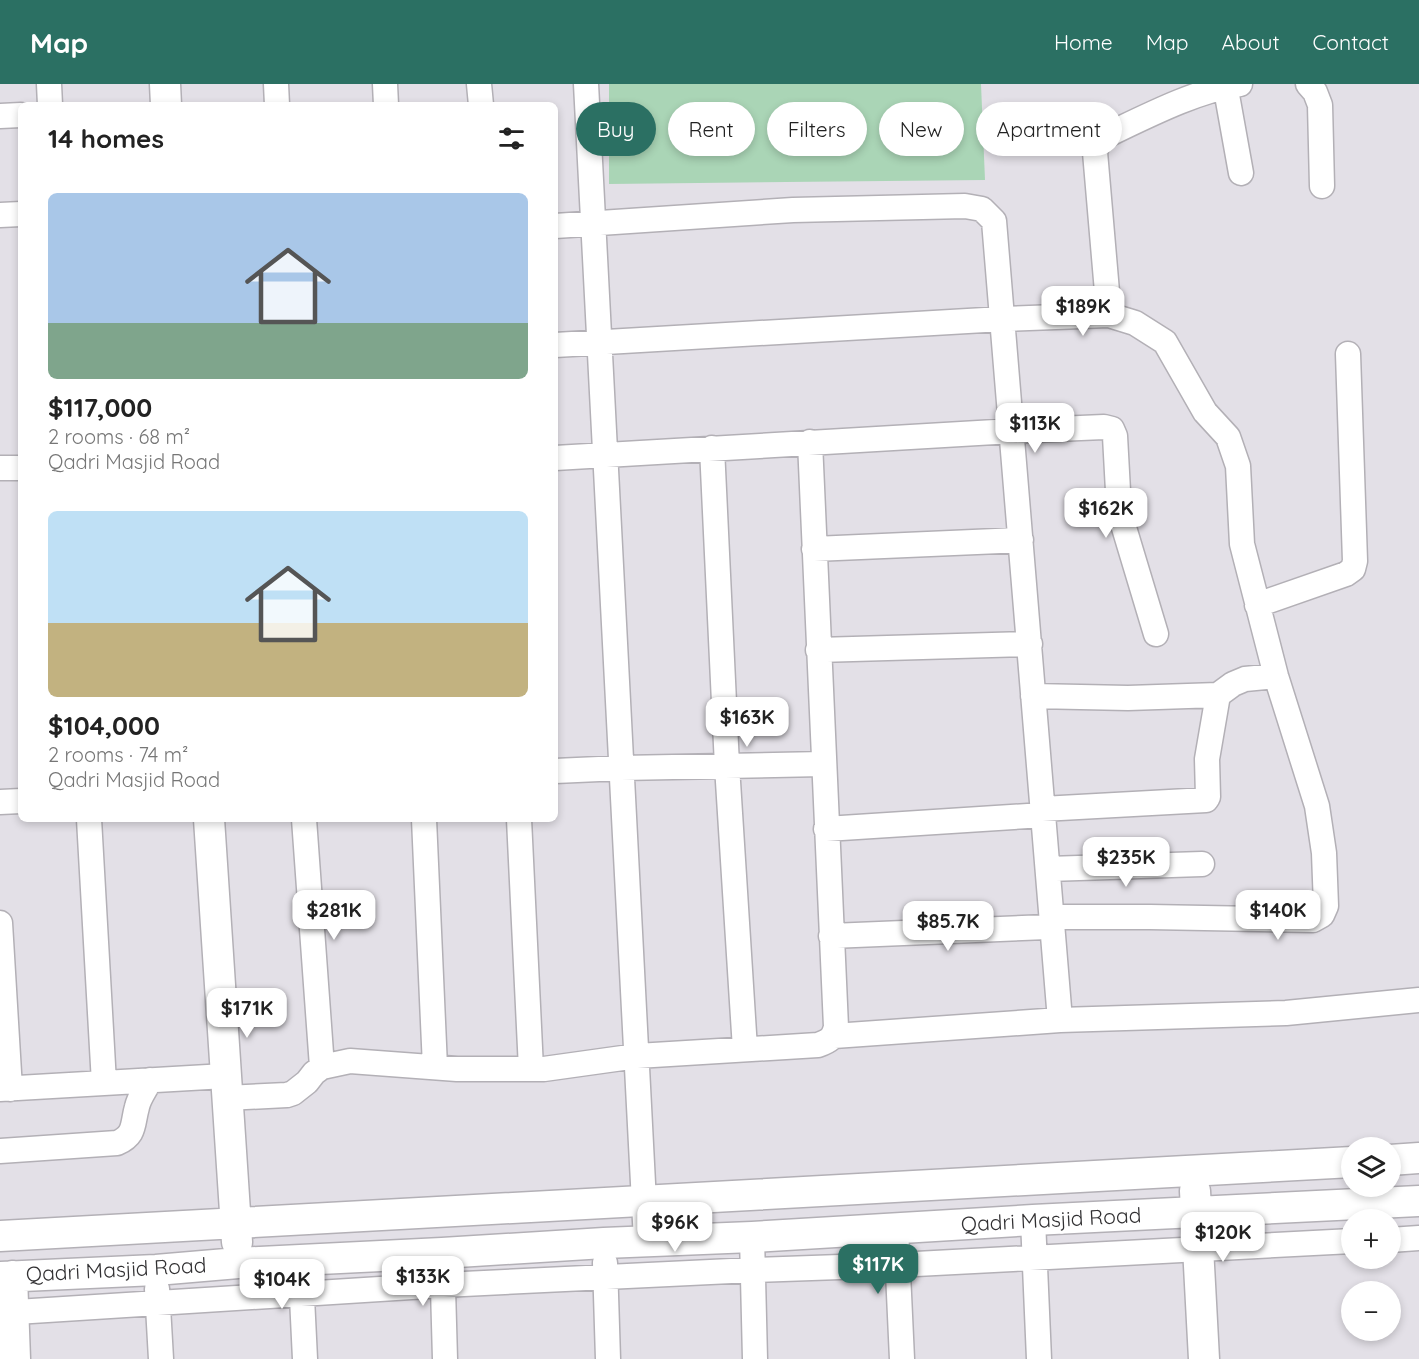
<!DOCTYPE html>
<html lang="en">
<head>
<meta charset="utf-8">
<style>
  body { margin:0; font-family:Quicksand,sans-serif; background:#f6f6f6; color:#222; height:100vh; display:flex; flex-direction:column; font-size:22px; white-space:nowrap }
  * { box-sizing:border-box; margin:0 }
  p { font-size:20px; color:#767676 }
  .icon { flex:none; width:33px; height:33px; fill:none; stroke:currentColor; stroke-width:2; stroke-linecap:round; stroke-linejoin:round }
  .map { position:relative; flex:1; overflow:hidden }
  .sheet { position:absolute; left:18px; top:18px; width:540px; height:720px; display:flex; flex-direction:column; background:#fff; border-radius:9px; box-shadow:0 3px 9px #0003 }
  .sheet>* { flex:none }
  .banner { position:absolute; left:576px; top:18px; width:570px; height:54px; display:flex; gap:12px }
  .fabs { position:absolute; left:1341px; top:1053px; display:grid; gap:12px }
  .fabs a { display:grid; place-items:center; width:60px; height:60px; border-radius:50%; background:#fff; box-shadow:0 3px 9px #0003; font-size:30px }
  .price { position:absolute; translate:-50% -51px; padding:0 14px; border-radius:12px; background:#fff; color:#222; font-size:20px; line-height:39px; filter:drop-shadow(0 2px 3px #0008) }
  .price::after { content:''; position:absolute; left:50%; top:36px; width:18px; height:14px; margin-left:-9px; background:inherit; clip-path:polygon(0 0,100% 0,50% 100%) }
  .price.selected { background:#2b7063; color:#fff }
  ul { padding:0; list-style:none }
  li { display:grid; align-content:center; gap:12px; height:318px; padding:0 30px }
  li span { display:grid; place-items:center; height:186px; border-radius:9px; color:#555 }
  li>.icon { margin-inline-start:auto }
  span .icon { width:108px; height:108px; fill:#fffc; stroke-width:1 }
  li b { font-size:26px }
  h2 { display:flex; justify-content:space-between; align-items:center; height:72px; padding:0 30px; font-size:26px }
  .chip { padding:0 21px; border-radius:27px; background:#fff; box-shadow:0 3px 9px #0003; font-size:21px; line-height:54px }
  .chip.selected { background:#2b7063; color:#fff }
  header { display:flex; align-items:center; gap:36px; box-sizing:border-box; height:84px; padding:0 30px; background:#2b7063; color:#fff }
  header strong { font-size:28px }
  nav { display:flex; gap:33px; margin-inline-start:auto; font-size:21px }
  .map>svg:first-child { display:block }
  .green { fill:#aad5b6 }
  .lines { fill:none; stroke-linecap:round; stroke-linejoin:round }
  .minor-casing { stroke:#b3b0b6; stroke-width:27 }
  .tertiary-casing { stroke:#b3b0b6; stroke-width:33 }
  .minor { stroke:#fff; stroke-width:24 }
  .tertiary { stroke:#fff; stroke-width:30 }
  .labels { text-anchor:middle; stroke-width:6; stroke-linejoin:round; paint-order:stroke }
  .street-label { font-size:21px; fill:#313032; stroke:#fff }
</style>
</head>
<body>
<header>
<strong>Map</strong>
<nav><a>Home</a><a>Map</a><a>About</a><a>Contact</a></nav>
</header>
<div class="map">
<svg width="1419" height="1275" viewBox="0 0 1419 1275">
  <rect width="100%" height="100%" fill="#e3e0e7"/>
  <path class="green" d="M609,0H981L985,96L609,100Z"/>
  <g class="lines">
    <g class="minor-casing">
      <path id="minor" d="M49,0L50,21
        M276,0L277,21
        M385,0L386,21
        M479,0L481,21
        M586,0L646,1157
        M1225,0L1241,89
        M1308,0L1315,8L1320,21L1322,102
        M0,32L21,31
        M0,131L21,130
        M555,142L793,126L965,122L982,125L994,137L1060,936
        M1109,231L1095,68L1098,60L1105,52C1145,33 1197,6 1240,0
        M555,261L1002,235L1109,231L1135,239L1165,258L1205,328L1228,353L1238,382L1242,460L1276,592L1317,722L1324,769L1326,822L1322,831L1313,836L1150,833H1053
        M712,364L727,682L745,965
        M555,374L1012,347L1104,343L1112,345L1115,352L1118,407L1122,437L1156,550
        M0,384H21
        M814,465L1021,456
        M1257,521L1346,490L1353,485L1355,477L1348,270
        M818,566L1030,560
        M1033,612L1128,614L1218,611L1233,600L1245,595L1276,592
        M555,687L621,684L823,680
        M0,718L21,717
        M1042,725L1206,716L1208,713L1207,675L1218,611
        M89,735L104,999
        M304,735L322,983
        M424,735L435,983
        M519,735L531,985
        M826,745L1043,731
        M1048,785L1202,780
        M0,839L10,1005
        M831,852L1047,843L1052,840
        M834,952L1060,936L1286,929L1419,916
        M0,1005L225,992
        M226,1014L287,1011L293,1009L307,998L314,989L322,983L350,977L457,985H544L637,972L818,961C829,957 833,955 836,943L810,358
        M0,1067L117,1059C136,1051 132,1040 137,1023C139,1013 146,1005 150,996
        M1033,1136L1039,1275
        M896,1145L902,1275
        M752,1153L755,1275
        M1390,1156L1419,1154
        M442,1169L445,1275
        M605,1179L608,1275
        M301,1193L305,1275
        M157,1205L161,1275
        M0,1229L443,1201L752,1186L897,1181L1352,1157"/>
    </g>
    <g class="tertiary-casing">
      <path id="tertiary" d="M165,0L166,21
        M209,735L237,1158
        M1390,1076L1419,1074
        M1195,1107L1204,1275
        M0,1152L1352,1078
        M12,1192L15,1275
        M0,1193L156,1186L238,1179L442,1169L604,1159L752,1153L1033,1136L1419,1117"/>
    </g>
    <use href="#minor" class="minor"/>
    <use href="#tertiary" class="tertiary"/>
  </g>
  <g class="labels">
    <g class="street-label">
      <text transform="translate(1051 1136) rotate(-3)" y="7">Qadri Masjid Road</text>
      <text transform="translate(116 1186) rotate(-3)" y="7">Qadri Masjid Road</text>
    </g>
  </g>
</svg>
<div class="fabs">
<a><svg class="icon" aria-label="layers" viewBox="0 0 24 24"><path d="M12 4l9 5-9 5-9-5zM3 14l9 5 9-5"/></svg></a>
<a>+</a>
<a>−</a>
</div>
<b class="price" style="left:1083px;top:253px">$189K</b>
<b class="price" style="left:1035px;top:370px">$113K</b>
<b class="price" style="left:1106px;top:455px">$162K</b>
<b class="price" style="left:747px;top:664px">$163K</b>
<b class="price" style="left:1126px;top:804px">$235K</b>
<b class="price" style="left:334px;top:857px">$281K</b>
<b class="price" style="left:1278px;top:857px">$140K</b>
<b class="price" style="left:948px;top:868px">$85.7K</b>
<b class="price" style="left:247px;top:955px">$171K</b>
<b class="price" style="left:675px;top:1169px">$96K</b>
<b class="price" style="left:1223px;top:1179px">$120K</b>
<b class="price selected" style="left:878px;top:1211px">$117K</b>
<b class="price" style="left:423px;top:1223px">$133K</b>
<b class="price" style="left:282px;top:1226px">$104K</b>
<div class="banner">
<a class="chip selected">Buy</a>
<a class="chip">Rent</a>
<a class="chip">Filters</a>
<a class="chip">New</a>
<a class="chip">Apartment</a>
</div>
<section class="sheet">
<h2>14 homes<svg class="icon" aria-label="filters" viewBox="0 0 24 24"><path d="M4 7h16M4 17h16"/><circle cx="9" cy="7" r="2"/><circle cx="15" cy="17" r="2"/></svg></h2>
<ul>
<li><span style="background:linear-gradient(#a9c7e8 70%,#7fa58c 0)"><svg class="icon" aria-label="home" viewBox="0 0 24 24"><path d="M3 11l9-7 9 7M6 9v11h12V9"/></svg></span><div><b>$117,000</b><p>2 rooms · 68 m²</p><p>Qadri Masjid Road</p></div></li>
<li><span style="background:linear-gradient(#bfe0f5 60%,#c2b280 0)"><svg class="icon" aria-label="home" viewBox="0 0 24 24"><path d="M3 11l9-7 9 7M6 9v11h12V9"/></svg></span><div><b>$104,000</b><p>2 rooms · 74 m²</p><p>Qadri Masjid Road</p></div></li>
</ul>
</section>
</div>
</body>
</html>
